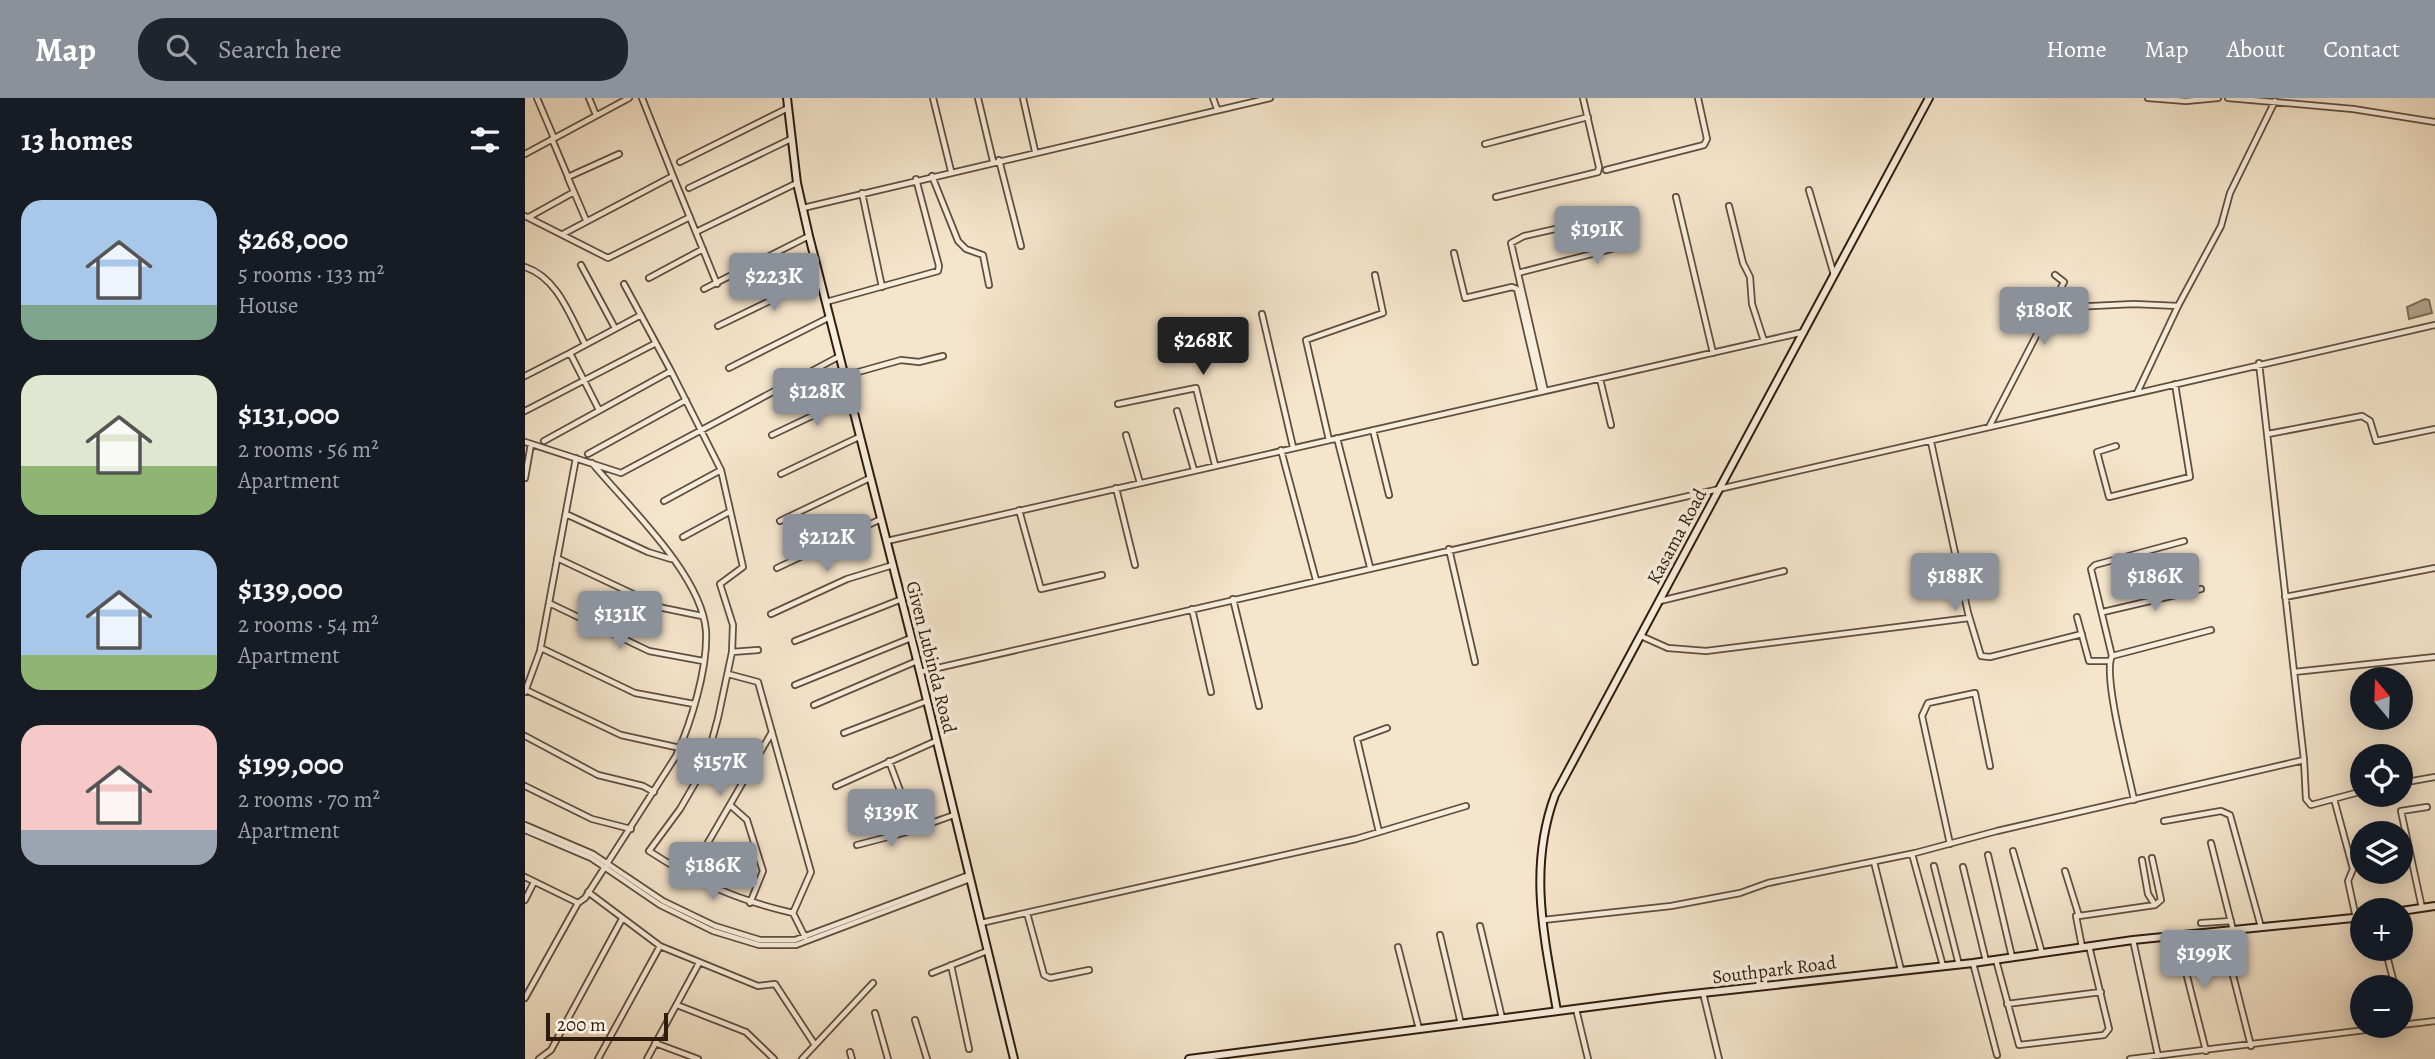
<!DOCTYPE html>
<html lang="en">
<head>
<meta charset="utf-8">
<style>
  body { margin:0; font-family:Alegreya,serif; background:#20242c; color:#f1f3f6; height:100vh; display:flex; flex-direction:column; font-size:26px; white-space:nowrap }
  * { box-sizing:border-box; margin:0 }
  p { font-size:23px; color:#9ea1a6 }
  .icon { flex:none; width:38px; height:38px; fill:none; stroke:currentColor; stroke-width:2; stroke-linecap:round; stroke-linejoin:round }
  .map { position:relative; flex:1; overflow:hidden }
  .sheet { display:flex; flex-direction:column; background:#171b24; width:525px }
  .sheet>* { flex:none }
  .needle { width:46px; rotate:341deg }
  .buttons { position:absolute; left:1825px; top:569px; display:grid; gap:14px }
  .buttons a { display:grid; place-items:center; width:63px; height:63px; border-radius:50%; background:#171b24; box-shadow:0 4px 18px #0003; font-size:35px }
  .scale { position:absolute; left:21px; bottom:18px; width:122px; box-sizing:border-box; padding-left:7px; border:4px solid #2f1c0d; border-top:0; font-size:19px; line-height:24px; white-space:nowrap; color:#2f1c0d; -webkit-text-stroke:5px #f8eede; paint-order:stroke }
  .price { position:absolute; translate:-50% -60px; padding:0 16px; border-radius:7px; background:#8c9099; color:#fff; font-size:23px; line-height:46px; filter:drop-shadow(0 2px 4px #0008) }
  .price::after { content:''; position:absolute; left:50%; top:42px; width:21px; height:16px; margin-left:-10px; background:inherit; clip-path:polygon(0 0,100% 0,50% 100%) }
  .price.on { background:#222; color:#fff }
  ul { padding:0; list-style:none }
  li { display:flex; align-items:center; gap:21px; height:175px; padding:0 21px }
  li span { display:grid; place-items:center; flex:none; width:196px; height:140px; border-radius:21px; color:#555 }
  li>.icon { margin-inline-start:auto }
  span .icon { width:84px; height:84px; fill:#fffc; stroke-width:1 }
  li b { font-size:30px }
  h2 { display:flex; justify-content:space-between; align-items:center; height:84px; padding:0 21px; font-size:30px }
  header { display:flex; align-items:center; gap:42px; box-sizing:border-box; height:98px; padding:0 35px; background:#8c9099; color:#fff }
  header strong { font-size:33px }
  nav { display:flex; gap:38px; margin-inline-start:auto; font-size:24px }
  .search { width:490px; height:63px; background:#20242c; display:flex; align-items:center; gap:18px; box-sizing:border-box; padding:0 24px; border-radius:28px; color:#9ea1a6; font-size:26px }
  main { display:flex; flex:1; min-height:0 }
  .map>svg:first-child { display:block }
  .water { fill:#b2a18b; stroke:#7e6c59; stroke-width:2 }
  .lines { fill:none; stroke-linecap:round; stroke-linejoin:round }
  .street-casing { stroke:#604e3d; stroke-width:8 }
  .secondary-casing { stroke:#2f1c0d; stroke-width:10 }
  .street { stroke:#f8eede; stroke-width:4.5 }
  .secondary { stroke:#f8eede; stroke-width:6 }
  .labels { text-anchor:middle; stroke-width:7; stroke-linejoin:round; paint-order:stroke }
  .street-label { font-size:19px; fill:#2f1c0d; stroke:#f8eede }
</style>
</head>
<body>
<header>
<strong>Map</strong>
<div class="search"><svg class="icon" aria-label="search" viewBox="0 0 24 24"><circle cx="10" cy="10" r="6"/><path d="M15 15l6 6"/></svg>Search here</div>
<nav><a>Home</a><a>Map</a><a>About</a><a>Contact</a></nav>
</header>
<main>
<section class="sheet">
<h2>13 homes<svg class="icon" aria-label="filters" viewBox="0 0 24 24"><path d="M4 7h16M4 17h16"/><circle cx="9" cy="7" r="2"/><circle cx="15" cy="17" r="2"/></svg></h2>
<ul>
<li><span style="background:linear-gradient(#a9c7e8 75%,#7fa58c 0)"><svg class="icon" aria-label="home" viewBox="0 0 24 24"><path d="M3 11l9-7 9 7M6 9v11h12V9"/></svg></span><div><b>$268,000</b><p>5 rooms · 133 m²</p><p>House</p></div></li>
<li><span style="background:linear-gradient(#dfe7d0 65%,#8fb573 0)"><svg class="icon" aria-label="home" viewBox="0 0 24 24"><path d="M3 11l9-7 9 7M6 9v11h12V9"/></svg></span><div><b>$131,000</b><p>2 rooms · 56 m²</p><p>Apartment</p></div></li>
<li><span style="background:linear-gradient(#a9c7e8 75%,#8fb573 0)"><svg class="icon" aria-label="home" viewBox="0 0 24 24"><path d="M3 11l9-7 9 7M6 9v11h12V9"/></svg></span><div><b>$139,000</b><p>2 rooms · 54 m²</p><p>Apartment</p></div></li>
<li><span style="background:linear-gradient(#f6c9c9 75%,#9aa5b1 0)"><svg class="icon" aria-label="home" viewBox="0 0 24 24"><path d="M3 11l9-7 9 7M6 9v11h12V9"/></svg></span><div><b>$199,000</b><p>2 rooms · 70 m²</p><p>Apartment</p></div></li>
</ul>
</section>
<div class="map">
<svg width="1910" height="961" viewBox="0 0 1910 961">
  <rect width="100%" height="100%" fill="#f5e5cc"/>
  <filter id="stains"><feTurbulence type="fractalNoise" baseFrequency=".00286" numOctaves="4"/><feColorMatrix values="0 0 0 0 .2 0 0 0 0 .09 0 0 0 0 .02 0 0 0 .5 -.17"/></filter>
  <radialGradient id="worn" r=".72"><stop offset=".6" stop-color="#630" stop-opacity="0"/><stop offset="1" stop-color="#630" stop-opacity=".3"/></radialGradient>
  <path class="water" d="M1900,201L1904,202L1907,215L1884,221L1882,209Z"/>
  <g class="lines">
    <g class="street-casing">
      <path id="street" d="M12,0L29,40
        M64,0L71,17
        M117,0L148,78
        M408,0L426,73
        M453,0L468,63
        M498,0L510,53
        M688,0L692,11
        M1623,0L1661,3L1693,0
        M1703,0L1828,11L1910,24
        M27,41L43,79L94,56
        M960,46L1063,19
        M0,56L104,0
        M474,62L496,148
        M155,64L263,10
        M1081,72L1179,47L1182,41L1173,0
        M407,78L433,143L441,151L458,157L464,187
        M43,80L61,122
        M164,90L266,41
        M1284,92L1309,177
        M337,95L357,189
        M971,99L1073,74L1074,69L1058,0
        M1151,99L1188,255
        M1204,108L1218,165L1225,179L1227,206L1239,243
        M278,110L745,0
        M0,118L83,160L165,119
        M4,119L49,94
        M171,134L272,85
        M38,136L148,78L192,186
        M929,155L940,200L987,189L992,191L1016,294
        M56,167L90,230
        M0,169C33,180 45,218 60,246
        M993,175L1094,149L1087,118L999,138L986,145L1020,293
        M124,180L178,151
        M99,186L146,273
        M179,191L284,138
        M301,204L413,173L414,168L391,81
        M1525,210L1609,206L1653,208
        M737,216L768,349
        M193,228L294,179
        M1734,265L1769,574L1910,559
        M204,270L305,219
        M0,278L45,255
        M319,278L376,262L394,264L418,258
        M1075,281L1086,327
        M1612,295L1653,208L1696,128L1705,95L1750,3
        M593,306L671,290L690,367
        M74,312L45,255L116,217
        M0,313L131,245
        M652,313L669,372
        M1464,329L1539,184L1530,177
        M848,332L864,397
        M1743,336L1837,318L1845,323L1851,343L1910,331
        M247,337L325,300
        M601,337L615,385
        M812,340L845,469
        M804,342L781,242L858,215L850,177
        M19,343L146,273L196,372L218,469L195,486L208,527L207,554L193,620L180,668L155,711L124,753C173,785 212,802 268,815
        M0,344L96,375L315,258
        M1406,344L1443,515L1456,558L1465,559L1557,536
        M1591,348L1572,354L1584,399L1665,379L1650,286
        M756,352L791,482
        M63,356L161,302
        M256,376L334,339
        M0,380L6,346
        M591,390L610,467
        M139,403L196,372
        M494,412L516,491L577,477
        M41,416L123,454L146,461
        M255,423L345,380
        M158,439L204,414
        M362,443L1279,234
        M924,451L950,564
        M32,460L138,510L177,518
        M252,470L356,421
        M1760,499L1910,470
        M708,501L734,608
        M1135,503L1259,473
        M24,505L124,553L178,563
        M667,511L686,594
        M1578,514L1676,491
        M246,516L322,481L368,467
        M1552,519L1564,563H1584
        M1116,538L1143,550L1181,553L1444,520
        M270,543L377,501
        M16,550L110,595L169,606
        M207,554L233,552
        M1587,558L1686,532
        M395,574L1910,227
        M1769,574L1779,662
        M203,576L233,584L286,774L268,815L280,839
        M270,587L386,540
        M1,592L96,637L155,650
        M0,594L15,553L51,360
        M289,607L392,563
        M319,635L402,603
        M0,638L73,677L118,688L129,694
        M364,663L389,730
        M1876,685L1910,679
        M0,688L67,721L106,731
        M311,688L411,643
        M1809,701L1828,771L1823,783L1831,820
        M1609,702C1604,676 1577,576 1587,558L1566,471L1570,467L1659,443
        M205,707L222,722L238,773L225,805
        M1639,723L1696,713L1705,717L1736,829
        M0,727L68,756L138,803L190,828L235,842H270L444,777
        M0,732L66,760L135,807L188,833L234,847H271L445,781
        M854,734L832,641L862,630
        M1686,745L1708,832
        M1425,746L1397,618L1403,605L1450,595L1465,668
        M332,747L378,735L429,717
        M1488,753L1517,855
        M1387,756L1418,868
        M1463,757L1487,859
        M1617,762L1623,796L1630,807L1636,802L1627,760
        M1349,764L1376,872
        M1409,768L1434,867
        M1438,769L1461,863
        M1540,773L1554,818L1630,807
        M0,779L53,805L60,800L151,658C166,625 183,570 181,533C177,477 102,407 67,365
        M163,779L247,634
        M63,794L135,848L233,888L250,886L290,947
        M0,802L9,784
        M1897,810L1876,713L1902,709
        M502,815L519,877L525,880L564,872
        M1551,818L1557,849
        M1018,822L1146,808L1215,795L1243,785L1390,755L1472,733L1779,662L1781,701L1786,707L1838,693
        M456,825L831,741L941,708
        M1676,825L1706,823
        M955,828L977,920
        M1697,834L1726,948
        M915,837L936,926
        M1652,839L1681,953
        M1608,842L1633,958
        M873,849L894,931
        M1860,850L1870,889
        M1471,862L1494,947L1579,937L1584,931L1564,848
        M1448,865L1472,957
        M426,867L444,951
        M407,875L462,853
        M1178,895L1194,961
        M0,900L53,805
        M1482,906L1576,894
        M152,907L221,934L249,961
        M1051,911L1063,961
        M350,915L363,961
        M390,922L402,961
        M1876,927L1910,923
        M130,945L173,961
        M325,954L327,961
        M14,961L26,952L97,821
        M73,961L135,848
        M122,961L174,865
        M277,961L348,885
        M1605,961L1873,928"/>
    </g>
    <g class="secondary-casing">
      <path id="secondary" d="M262,0L272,85L284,138L395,574L489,961
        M1876,813L1910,808
        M1032,913C1019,838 1003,770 1030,697L1404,0
        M664,961L1141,899L1448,865L1608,842L1838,819"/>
    </g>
    <use href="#street" class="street"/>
    <use href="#secondary" class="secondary"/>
  </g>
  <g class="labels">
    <g class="street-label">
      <text transform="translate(1151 438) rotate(-62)" y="7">Kasama Road</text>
      <text transform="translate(407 559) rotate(76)" y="7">Given Lubinda Road</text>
      <text transform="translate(1249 871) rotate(-7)" y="7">Southpark Road</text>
    </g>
  </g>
  <rect width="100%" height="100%" filter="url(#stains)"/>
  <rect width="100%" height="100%" fill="url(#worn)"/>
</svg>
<div class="buttons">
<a><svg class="needle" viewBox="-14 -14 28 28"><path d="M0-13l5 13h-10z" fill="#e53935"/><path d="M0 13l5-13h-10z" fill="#9ea1a6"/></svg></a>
<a><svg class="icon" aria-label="locate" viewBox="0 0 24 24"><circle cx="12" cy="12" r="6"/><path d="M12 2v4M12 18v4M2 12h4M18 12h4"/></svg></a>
<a><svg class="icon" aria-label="layers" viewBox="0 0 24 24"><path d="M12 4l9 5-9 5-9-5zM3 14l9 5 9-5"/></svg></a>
<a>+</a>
<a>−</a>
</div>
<div class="scale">200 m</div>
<b class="price" style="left:1072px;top:168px">$191K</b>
<b class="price" style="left:249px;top:215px">$223K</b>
<b class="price" style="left:1519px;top:249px">$180K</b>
<b class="price on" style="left:678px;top:279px">$268K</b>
<b class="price" style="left:292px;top:330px">$128K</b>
<b class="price" style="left:302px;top:476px">$212K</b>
<b class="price" style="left:1430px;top:515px">$188K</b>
<b class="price" style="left:1630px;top:515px">$186K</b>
<b class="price" style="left:95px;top:553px">$131K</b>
<b class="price" style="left:195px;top:700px">$157K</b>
<b class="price" style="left:366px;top:751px">$139K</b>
<b class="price" style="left:188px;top:804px">$186K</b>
<b class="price" style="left:1679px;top:892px">$199K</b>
</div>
</main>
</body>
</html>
